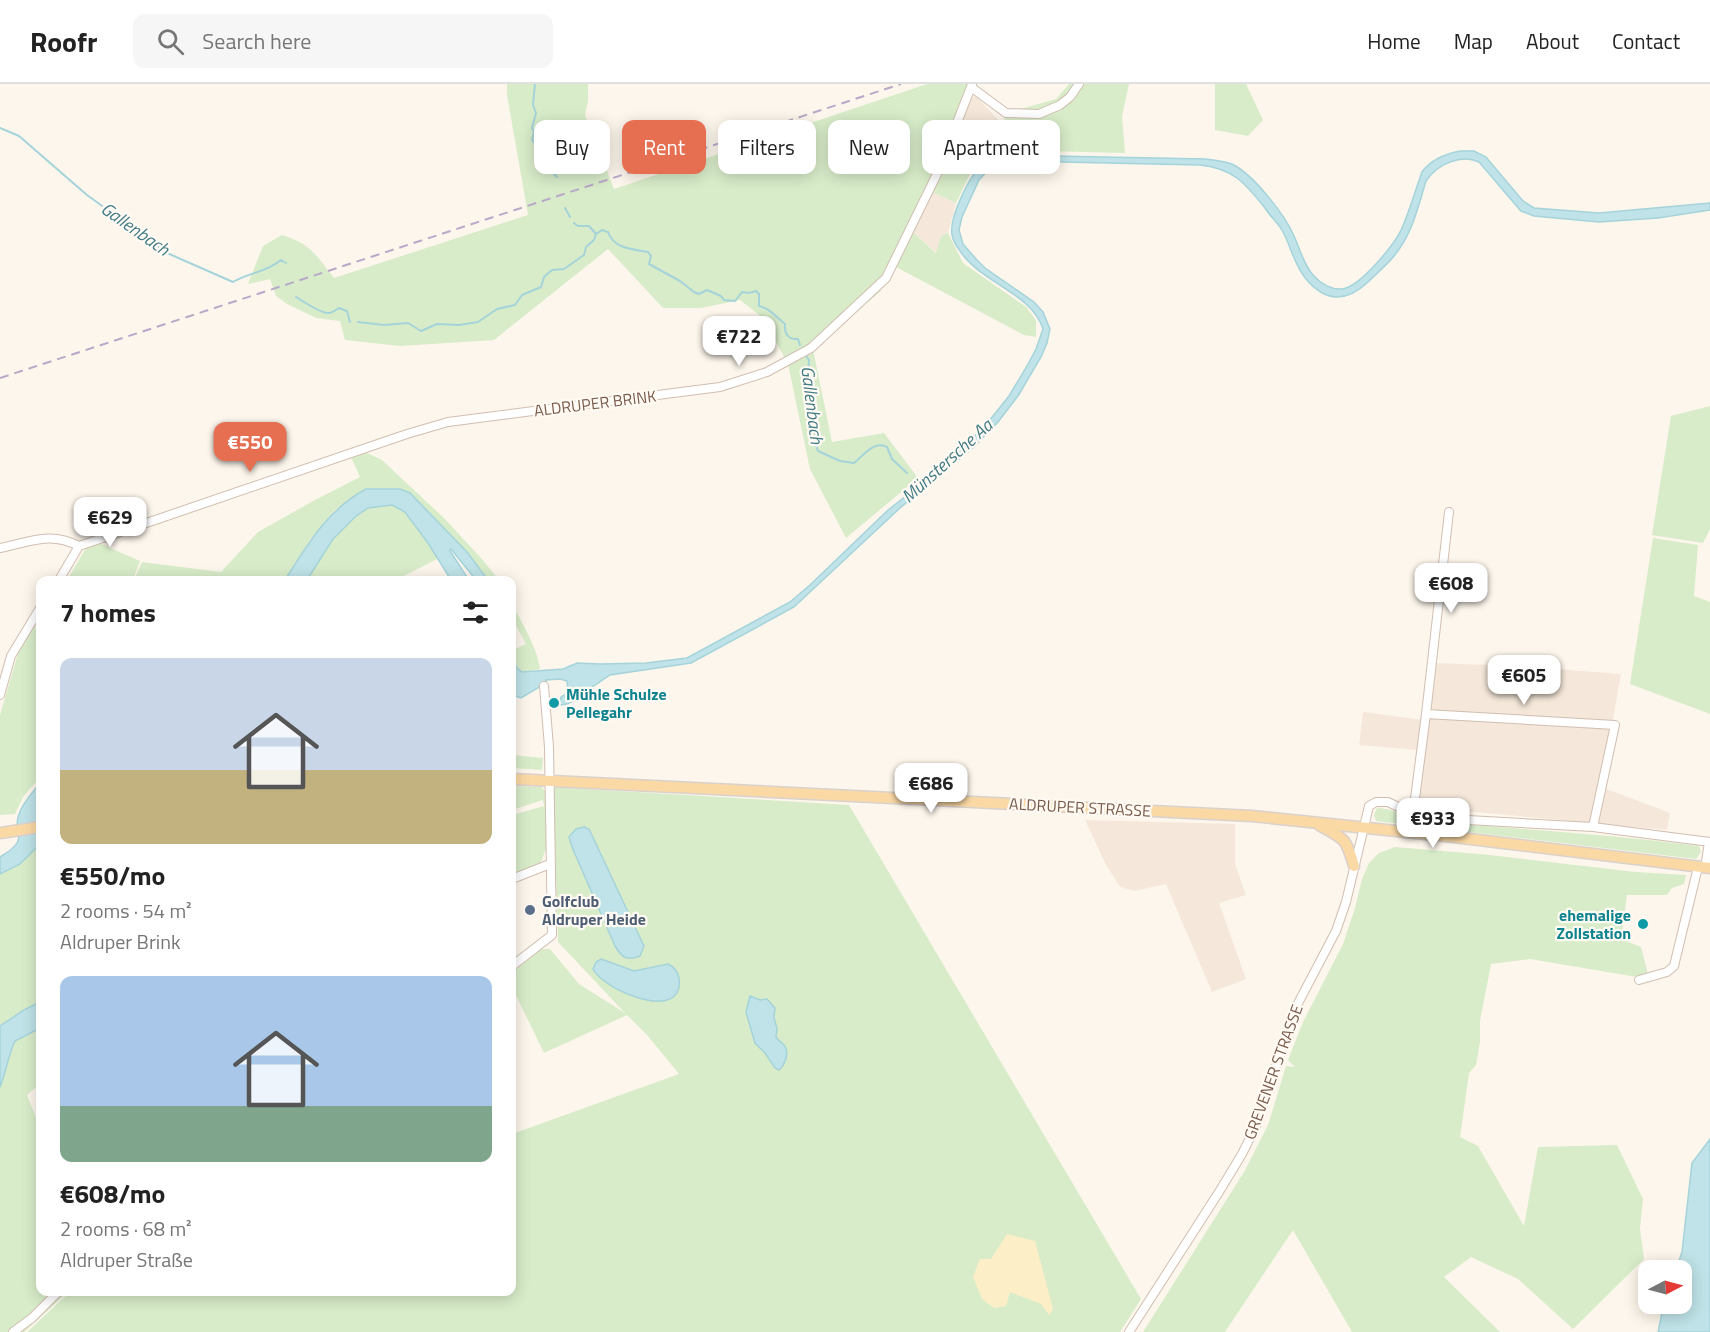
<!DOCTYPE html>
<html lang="en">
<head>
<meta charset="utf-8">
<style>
  body { margin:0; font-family:"Titillium Web",sans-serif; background:#f6f6f6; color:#222; height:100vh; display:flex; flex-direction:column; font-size:22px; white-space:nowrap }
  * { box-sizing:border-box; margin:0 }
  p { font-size:20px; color:#767676 }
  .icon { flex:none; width:33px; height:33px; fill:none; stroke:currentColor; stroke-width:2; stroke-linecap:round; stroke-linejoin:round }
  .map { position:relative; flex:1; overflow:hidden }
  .side { position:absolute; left:36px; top:492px; width:480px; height:720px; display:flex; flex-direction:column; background:#fff; border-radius:12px; box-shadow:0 3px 15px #0003 }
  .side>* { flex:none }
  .guide { position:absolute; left:534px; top:36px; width:570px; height:54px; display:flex; gap:12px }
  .needle { width:39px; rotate:84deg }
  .tools { position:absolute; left:1638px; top:1176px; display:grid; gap:12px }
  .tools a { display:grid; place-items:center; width:54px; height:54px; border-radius:12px; background:#fff; box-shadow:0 3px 15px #0003; font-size:30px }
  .price { position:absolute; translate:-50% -51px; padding:0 14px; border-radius:12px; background:#fff; color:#222; font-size:20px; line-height:39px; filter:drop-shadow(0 2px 3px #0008) }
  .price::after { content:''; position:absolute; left:50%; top:36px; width:18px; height:14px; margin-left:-9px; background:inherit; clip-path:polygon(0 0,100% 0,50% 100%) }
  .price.selected { background:#e76f51; color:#fff }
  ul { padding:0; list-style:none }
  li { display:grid; align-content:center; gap:12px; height:318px; padding:0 24px }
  li span { display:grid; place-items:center; height:186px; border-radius:12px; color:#555 }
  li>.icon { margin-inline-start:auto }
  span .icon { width:108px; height:108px; fill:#fffc; stroke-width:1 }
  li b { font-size:26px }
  h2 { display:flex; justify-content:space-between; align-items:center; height:72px; padding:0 24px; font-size:26px }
  .chip { padding:0 21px; border-radius:12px; background:#fff; box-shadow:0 3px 15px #0003; font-size:21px; line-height:54px }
  .chip.selected { background:#e76f51; color:#fff }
  header { display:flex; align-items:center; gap:36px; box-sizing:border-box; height:84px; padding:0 30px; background:#fff; border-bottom:2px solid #e0e0e0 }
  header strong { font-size:28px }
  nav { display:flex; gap:33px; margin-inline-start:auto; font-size:21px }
  .search { width:420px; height:54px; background:#f6f6f6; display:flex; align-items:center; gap:15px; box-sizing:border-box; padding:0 21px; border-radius:12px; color:#767676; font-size:22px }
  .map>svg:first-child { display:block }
  .residential { fill:#f5e8da }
  .green { fill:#d8ecc9 }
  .sand { fill:#fcefc7 }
  .water { fill:#bfe3e8; stroke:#a5d3da; stroke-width:1.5 }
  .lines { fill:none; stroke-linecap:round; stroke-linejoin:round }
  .stream { stroke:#a5d3da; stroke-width:2 }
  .minor-casing { stroke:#d1beb0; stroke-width:10 }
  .major-casing { stroke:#dad1cd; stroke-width:13 }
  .minor { stroke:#fff; stroke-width:8 }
  .major { stroke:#fbd9a5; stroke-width:10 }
  .rail { stroke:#b9a8c9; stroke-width:2; stroke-dasharray:9 6; stroke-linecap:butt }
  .culture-dot { fill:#0f9aa8; stroke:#fffaf3; stroke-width:2 }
  .service-dot { fill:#5c6f8a; stroke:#fffaf3; stroke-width:2 }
  .labels { text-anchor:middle; stroke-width:4.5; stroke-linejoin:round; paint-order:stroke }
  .street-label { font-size:16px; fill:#7a5c4d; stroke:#fffaf3 }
  .culture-label { font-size:16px; font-weight:bold; fill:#0d838f; stroke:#fffaf3; text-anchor:start }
  .service-label { font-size:16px; font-weight:bold; fill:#4e5e75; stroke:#fffaf3; text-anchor:start }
  .water-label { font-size:18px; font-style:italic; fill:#437c86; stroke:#fffaf3 }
</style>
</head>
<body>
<header>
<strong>Roofr</strong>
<div class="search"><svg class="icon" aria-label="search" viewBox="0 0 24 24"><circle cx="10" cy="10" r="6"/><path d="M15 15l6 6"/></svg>Search here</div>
<nav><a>Home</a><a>Map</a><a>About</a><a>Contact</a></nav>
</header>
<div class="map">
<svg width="1710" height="1248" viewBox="0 0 1710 1248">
  <rect width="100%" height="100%" fill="#fdf6ec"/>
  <path class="residential" d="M976,12L1003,41L985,48L952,68L950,65L969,13Z
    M932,108L956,119L948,149L941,152L937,169L913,148Z
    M1433,579L1519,582L1621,590L1601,703L1670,729L1667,746L1410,722L1417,666L1359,661L1363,628L1424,636Z
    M1085,736L1235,740V780L1246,811L1219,819L1246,895L1212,908L1166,800L1135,807L1120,803L1105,779Z"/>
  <path class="green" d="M507,0H588V17L585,31L614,105L927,0H970L934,91L886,192L877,201L881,207L809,267L813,265L832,358L884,349L918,394L846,454L810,385L788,280L763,234L740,216L701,224H663L608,165L494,256L400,262L345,256L340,237L316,234L287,220L276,212L270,195L248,200L263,162L282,151C311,160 316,171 334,194L528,131L507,11Z
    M1069,0H1129L1122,32L1125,69L1004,66C973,73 969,94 956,119L932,108L950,65L952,68L985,48L1003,42L1006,29L1056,15Z
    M1215,0H1246L1263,36L1248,52L1215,46Z
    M913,148L936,169L941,152L948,149L963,179L1026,223L1036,236V253L1024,251L896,183Z
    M1710,322V445L1703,459L1652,451L1671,332Z
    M367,369L382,376L444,434L482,475L499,496H488L467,468L410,409L336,425L310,456L285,496H134L142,478L221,488L258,448L313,417L360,393L351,373Z
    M392,421L405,428L439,474L396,496H307C320,476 344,431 368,424C376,422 384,422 392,421Z
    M1653,454L1698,461L1694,512L1710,518V630L1630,600Z
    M99,459L140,477L133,496H67L86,464Z
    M512,520C522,539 537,563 540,585L522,588C513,582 512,573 512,563L513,566L526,560L512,534Z
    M40,535V693L23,713L15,730L0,731V631L19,566Z
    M512,671L543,674L542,686L512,684Z
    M512,702L541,703L547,709L548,759L540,781L512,792V731L544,722L543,716L512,726Z
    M553,703L849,721L1141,1215L1120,1248H27L70,1208H512V1050L679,990L647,951L627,931L544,969L512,903V889L541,865H550L579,900L625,929L558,858Z
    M1377,724C1392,724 1410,734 1426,737C1517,745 1608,750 1699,762L1701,768L1696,775L1376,737L1374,731Z
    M40,751V918L24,926L0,942V790C16,781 37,772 40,751Z
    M1395,763L1490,771L1635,788L1686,791L1684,800L1672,804L1667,811H1627L1621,855L1641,863L1648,890L1637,893L1530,875L1491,880L1480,937V958L1476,981L1469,989L1460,1053L1478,1062L1524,1142L1538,1063L1617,1061L1643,1115L1640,1145L1644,1175L1573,1245L1518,1195L1471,1173L1444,1193L1500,1248H1352L1293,1146L1225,1248H1143L1244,1088L1268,1041L1286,982L1295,983L1288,976L1303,938L1343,860L1355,824L1362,795L1369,779L1379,769Z
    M40,944V1000L27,1011L40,1044V1208H68L24,1248H0V1003C6,988 8,972 15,956Z"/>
  <path class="sand" d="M1007,1150L1035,1157L1053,1225L1049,1231L1041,1220L1010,1208L1006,1222L994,1224L982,1215L973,1193L980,1175H991Z"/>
  <path class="water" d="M1460,67H1474L1486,73L1523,117L1534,124L1599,129L1710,119V126L1658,134L1599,138L1534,132L1521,127L1479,78C1461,70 1437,80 1426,97C1418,123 1412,151 1394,172C1387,181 1377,189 1368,198C1347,218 1326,219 1306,195C1294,181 1291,162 1282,146C1277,138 1270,132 1265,124C1245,99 1233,84 1199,81L1012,77L998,79L991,83L979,96L962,133L959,146L963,160L977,176L985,184L1034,218L1043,228L1050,245L1047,259L1041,273L1018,312L998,338L974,363L900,424L794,523L691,579L610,591L585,608L582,613L567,620L560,621L561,613L568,609L567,597L560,595L546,596V599L521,614L512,611V573L517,584L522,588L563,585L577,579L600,580L646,579L687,574L790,518L810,501L887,427L957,371L989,337L1009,312L1027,282L1036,265L1043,245C1032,209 981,199 960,167C957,163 953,156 952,151C949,133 971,86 987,77C993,73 1001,71 1009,71L1205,75C1214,76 1223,77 1232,80C1253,90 1285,131 1294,152C1300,165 1304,182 1314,192C1321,200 1332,206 1342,205C1360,203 1395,160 1402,144C1410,126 1415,107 1422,88C1431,75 1445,70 1460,67Z
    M366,405H400L410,409L467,468L488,496H476L451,465L450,467L469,496H451L428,459L405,428L392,421L368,424L355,433L333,455L307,496H285C308,460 327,426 366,405Z
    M40,699V729L38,740L40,753L37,763L20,780L0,790V773C33,753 11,751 19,730C23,718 33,708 40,699Z
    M584,743L589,745L644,862L640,872C627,877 622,874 615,862L572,763L569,753L576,745Z
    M601,875L634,887L668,880C674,883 678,887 679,894C685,940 604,907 593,885L596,878Z
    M750,912L760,916L767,915L775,924L774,933L777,945L776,953C778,956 781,958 784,961C790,968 785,981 779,986L775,984L765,969L755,959L746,928Z
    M40,918V944L15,957C8,972 6,988 0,1003V942L24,926Z
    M1710,1055V1248H1658L1664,1220H1682V1186H1676L1682,1168L1692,1079Z"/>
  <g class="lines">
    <path class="stream" d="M535,0L533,21L536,29L532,44L534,48L532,56L538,62L536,64L535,78L538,81L546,82L557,93
      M0,44L19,52L87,111L167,169L233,198C248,189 267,188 281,176L286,179
      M565,124L570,133
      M574,139L578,142H589L596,150
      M296,213C303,217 321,230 329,229C332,229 336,226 339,224L347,227L350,238
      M358,238L384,241L408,239L421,247L437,240L459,241L478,238L497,225L515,221L522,211L541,203L544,193L552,186L564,185L584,171L586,163L594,156L596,150L602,146L608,148C614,165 632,165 648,168L651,172L649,180L680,197L694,208L699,210L707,206L721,212L724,216L735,217L742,208L749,209L756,207L759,210V222C771,225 776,233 785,240C784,249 788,256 798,255L800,261
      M806,272L809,276L808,290L812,295L809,302L813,324L810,333L817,341L814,356L818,367L840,377L854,379C863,372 874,356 887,363L892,375L907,389"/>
    <g class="minor-casing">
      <path id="minor" d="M972,0L971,3L1006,29L1039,30L1060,21L1070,13L1079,0
        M0,464C30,458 50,447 79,462
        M59,496L79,462L407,350L448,338L720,303L767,288L811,264L886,194L936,92L971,3
        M0,611L11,572L40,524
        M1426,630L1449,428
        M1413,730L1426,630L1615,641L1593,743
        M1705,784L1709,758
        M512,795L550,780
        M512,882L552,851L549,663L544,602
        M1639,896L1667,888L1674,882L1698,783
        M13,1248L32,1234L58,1208
        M1129,1248L1219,1108L1242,1070L1257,1040L1294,927L1336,847L1346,818L1369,722L1376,718H1388L1413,730L1450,735L1593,743L1710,758"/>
    </g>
    <g class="major-casing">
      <path id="major" d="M512,695L1252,732L1445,752L1710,784
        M1319,741C1345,755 1346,754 1354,782
        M0,749L40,743"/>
    </g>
    <use href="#minor" class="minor"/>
    <use href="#major" class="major"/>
    <path class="rail" d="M0,294L901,0"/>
  </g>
  <g class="culture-dot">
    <circle cx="554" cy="619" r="6"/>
    <circle cx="1643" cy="840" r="6"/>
  </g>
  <circle class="service-dot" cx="530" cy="826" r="6"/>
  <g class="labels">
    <g class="street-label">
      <text transform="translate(595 319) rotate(-7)" y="6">ALDRUPER BRINK</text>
      <text transform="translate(1080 723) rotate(3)" y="6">ALDRUPER STRASSE</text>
      <text transform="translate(1273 988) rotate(-70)" y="6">GREVENER STRASSE</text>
    </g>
    <g class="culture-label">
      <text x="566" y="616">Mühle Schulze<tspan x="566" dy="18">Pellegahr</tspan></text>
      <text x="1631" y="837" text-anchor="end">ehemalige<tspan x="1631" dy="18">Zollstation</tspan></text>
    </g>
    <g class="service-label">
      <text x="542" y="823">Golfclub<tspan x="542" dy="18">Aldruper Heide</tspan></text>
    </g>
    <g class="water-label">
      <text transform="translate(135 145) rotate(35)" y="6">Gallenbach</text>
      <text transform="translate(812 321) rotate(83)" y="6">Gallenbach</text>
      <text transform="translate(947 377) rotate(-42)" y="6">Münstersche Aa</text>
    </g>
  </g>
</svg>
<div class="tools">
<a><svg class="needle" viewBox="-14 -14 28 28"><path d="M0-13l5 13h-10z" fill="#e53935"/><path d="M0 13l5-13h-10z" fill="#767676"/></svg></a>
</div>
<b class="price" style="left:739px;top:283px">€722</b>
<b class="price selected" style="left:250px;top:389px">€550</b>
<b class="price" style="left:110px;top:464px">€629</b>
<b class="price" style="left:1451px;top:530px">€608</b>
<b class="price" style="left:1524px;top:622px">€605</b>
<b class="price" style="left:931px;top:730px">€686</b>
<b class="price" style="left:1433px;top:765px">€933</b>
<div class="guide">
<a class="chip">Buy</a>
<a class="chip selected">Rent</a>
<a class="chip">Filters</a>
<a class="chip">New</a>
<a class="chip">Apartment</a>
</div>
<section class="side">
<h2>7 homes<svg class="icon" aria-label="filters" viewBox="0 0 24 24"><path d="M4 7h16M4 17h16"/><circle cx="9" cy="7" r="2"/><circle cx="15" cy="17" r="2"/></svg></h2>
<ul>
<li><span style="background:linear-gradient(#c9d6e8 60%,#c2b280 0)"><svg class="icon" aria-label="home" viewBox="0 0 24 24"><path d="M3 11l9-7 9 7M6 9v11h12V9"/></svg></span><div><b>€550/mo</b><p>2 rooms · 54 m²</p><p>Aldruper Brink</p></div></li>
<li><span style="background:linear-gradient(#a9c7e8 70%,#7fa58c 0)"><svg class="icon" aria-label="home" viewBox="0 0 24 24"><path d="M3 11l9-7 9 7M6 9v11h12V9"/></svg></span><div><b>€608/mo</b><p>2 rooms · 68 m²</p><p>Aldruper Straße</p></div></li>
</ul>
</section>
</div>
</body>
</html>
